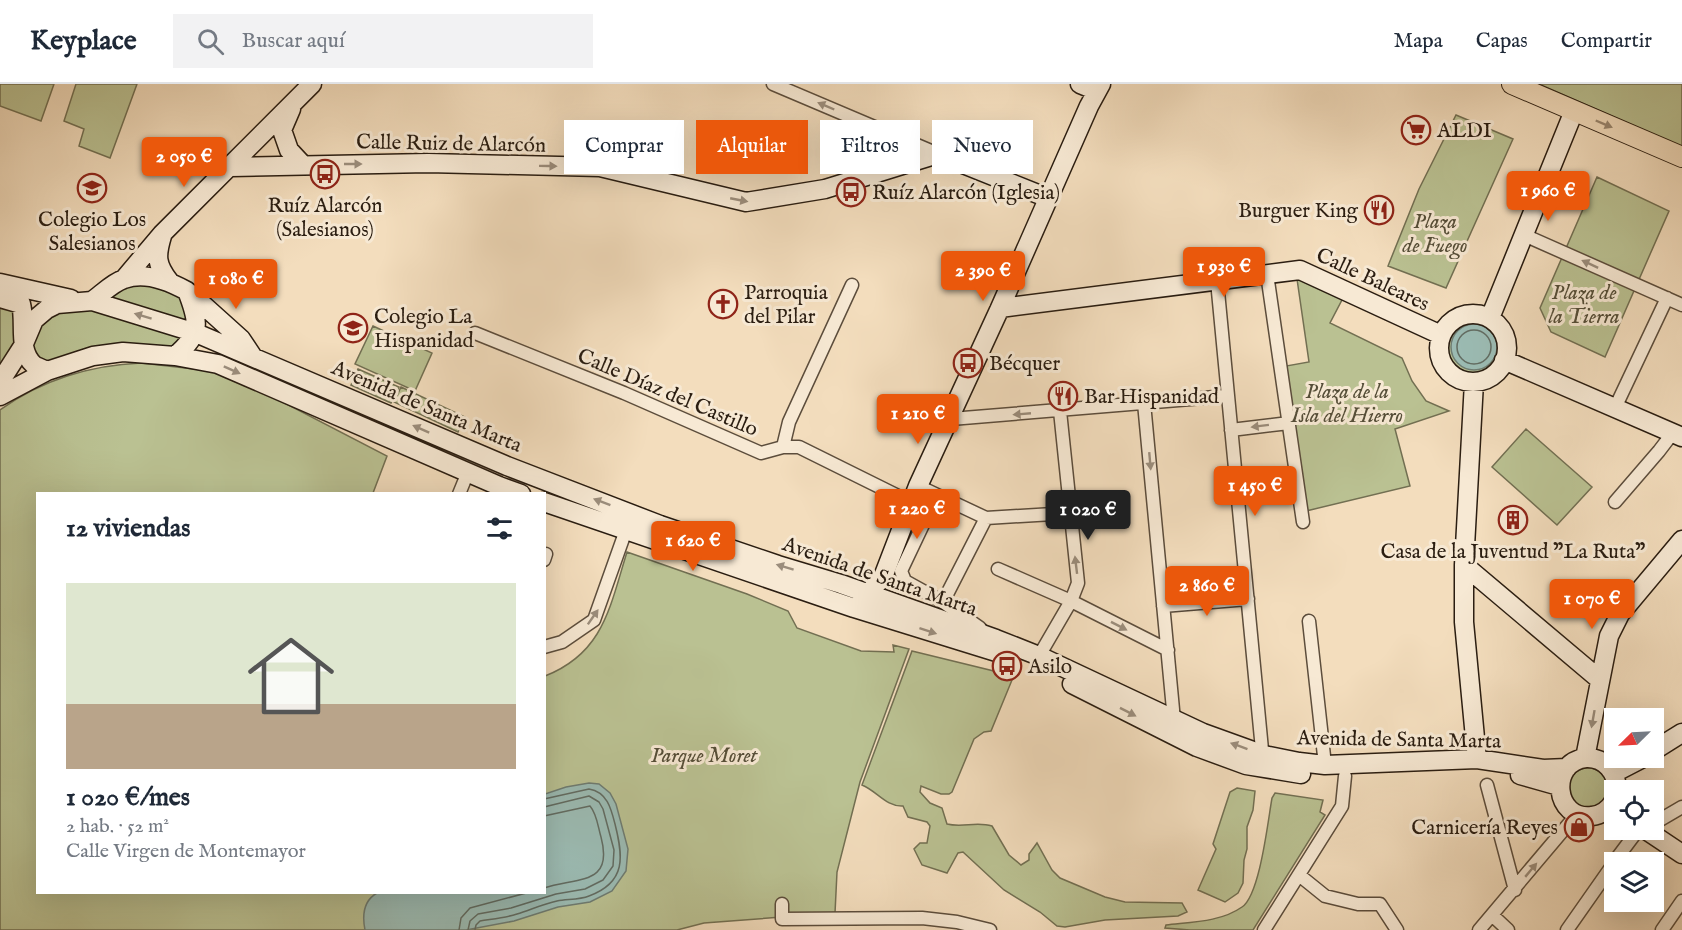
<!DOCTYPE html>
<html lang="es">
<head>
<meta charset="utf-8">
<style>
  body { margin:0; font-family:"IM FELL English",serif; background:#f2f2f3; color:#1f2937; height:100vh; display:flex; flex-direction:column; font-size:22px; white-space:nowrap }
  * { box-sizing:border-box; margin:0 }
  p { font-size:20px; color:#747a83 }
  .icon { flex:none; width:33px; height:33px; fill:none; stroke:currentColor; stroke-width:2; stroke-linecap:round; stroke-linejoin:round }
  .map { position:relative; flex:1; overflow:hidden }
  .sheet { position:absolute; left:36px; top:408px; width:510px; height:402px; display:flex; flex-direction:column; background:#fff; border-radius:0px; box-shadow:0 6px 24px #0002 }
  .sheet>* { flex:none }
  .top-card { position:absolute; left:564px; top:36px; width:570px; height:54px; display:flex; gap:12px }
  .needle { width:39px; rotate:246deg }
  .tools { position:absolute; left:1604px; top:624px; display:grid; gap:12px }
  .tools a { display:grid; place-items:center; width:60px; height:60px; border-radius:0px; background:#fff; box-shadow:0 6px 24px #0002; font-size:30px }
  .price { position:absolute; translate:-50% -51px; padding:0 14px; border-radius:6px; background:#ea580c; color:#fff; font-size:20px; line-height:39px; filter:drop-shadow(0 2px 3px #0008) }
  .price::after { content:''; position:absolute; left:50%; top:36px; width:18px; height:14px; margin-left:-9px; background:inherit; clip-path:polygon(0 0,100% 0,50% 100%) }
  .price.active { background:#222; color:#fff }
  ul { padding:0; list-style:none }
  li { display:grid; align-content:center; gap:12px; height:318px; padding:0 30px }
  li+li { border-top:2px solid #e0e1e3 }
  li span { display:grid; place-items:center; height:186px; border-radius:0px; color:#555 }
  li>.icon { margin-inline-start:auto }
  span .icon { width:108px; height:108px; fill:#fffc; stroke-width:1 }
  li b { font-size:26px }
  h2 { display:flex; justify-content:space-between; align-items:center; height:72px; padding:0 30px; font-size:26px }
  .pill { padding:0 21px; border-radius:0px; background:#fff; box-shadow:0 6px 24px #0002; font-size:21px; line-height:54px }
  .pill.active { background:#ea580c; color:#fff }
  header { display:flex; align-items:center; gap:36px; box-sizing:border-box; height:84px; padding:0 30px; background:#fff; border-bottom:2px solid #e0e1e3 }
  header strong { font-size:28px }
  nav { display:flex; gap:33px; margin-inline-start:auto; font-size:21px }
  .search { width:420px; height:54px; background:#f2f2f3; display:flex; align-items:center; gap:15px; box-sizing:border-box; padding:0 21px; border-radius:0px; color:#747a83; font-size:22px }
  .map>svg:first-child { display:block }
  .green { fill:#bac192; stroke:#726f52; stroke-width:1.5 }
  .water { fill:#9bbbb3; stroke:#6e7c72; stroke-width:1.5 }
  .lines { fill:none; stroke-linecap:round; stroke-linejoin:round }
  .shore { stroke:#626c62; stroke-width:1.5 }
  .street-casing { stroke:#5c4d3c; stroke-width:15 }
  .secondary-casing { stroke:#2a1d11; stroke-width:21 }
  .primary-casing { stroke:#2a1d11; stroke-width:22 }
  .street { stroke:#f7e9d4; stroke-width:12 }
  .secondary { stroke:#f7e9d4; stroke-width:18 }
  .primary { stroke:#f3ddbd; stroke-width:20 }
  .oneway { fill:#9b8d7c }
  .oneway2 { fill:#998770 }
  .labels { text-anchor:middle; stroke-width:6; stroke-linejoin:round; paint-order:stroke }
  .poi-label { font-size:21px; fill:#2a1d11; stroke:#f7e9d4; text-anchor:start }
  .street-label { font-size:21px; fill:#2a1d11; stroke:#f7e9d4 }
  .park-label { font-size:21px; font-style:italic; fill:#554e38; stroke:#f7e9d4 }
</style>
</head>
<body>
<header>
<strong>Keyplace</strong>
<div class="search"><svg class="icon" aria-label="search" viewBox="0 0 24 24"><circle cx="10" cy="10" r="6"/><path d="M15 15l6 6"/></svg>Buscar aquí</div>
<nav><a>Mapa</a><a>Capas</a><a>Compartir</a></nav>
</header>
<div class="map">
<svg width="1682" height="846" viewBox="0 0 1682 846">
  <rect width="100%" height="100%" fill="#f3ddbd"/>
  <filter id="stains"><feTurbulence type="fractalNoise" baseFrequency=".00333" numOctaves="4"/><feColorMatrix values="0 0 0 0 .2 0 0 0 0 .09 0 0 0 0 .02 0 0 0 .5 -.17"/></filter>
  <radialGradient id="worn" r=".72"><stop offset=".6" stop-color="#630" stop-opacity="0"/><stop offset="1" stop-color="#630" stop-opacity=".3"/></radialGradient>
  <path class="green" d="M0,0H54L41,37L0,22Z
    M76,0H137L110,74L79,62L84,45L64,37Z
    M1539,0H1682V63Z
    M1456,31L1513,55L1446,204L1388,182L1419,105Z
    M1597,93L1669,127L1605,273L1551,248L1540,224Z
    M1304,194L1344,212L1330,239L1402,274L1412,297L1426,317L1449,327L1395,345L1410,402L1306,427L1286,282L1309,278L1297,195Z
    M143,198L180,211L188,241L106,215L127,201Z
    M0,223L11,225L16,230L14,271L0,294Z
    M88,223L185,253L172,264L48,279L39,276L31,260C45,227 54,227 88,223Z
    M1441 264a31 31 0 1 1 62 0a31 31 0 1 1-62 0Z
    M373,242L432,269L415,307L355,280Z
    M141,279L212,287L250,301L387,372L373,409L38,410V808H544L545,592C604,569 610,522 627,468L747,510L788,527L797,544L861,567L894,568L893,561L909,565L860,698L837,788L835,829L704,839L677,846H0V326C41,296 91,281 141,279Z
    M358,285L399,303L391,319L351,301Z
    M401,303L465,333L458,348L394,318Z
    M1526,345L1592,403L1557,441L1492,383Z
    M912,567L1006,590L1012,596L991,647L984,648L974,655L952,708L949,710H941L921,702L920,708L930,719L942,724L947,740C963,744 976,737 992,742L1009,771L1021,781L1029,776V770L1037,759L1052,786L1060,794L1105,813L1125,818L1182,819L1187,828L1178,832L1105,836L1065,843L1057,842L1040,828L1004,806L963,768L958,769L947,789L922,781L914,765L920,759H927L930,742L927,738L908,733L903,722C886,723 877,707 862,701Z
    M1568 704a20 20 0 1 1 40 0a20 20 0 1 1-40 0Z
    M1237,704L1255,707L1253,726L1247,743V765L1244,776L1243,799L1238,809L1225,818L1198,806L1216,765L1213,760L1230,708Z
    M1275,709L1323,716L1320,728L1325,731L1253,846H1190L1165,844L1166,841C1191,838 1221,838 1242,823C1260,811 1268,736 1272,714Z"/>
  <path class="water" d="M1451 263a23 23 0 1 1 46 0a23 23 0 1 1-46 0Z
    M589,699L599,700L610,709L616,720L628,765L626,787L612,807L590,818L558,823L514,837L466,846H365C362,831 363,817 377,809L544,808L545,710L566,703Z"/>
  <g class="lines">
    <path class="shore" d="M1457 263a17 17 0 1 1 34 0a17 17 0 1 1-34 0Z
      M544,732L590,722C597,730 598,743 601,753C614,802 577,793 544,804
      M459,846L461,834L470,824L530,808
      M468,846L470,837L478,830L511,824L556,810L585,805L603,796L613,782L614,766L603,725L599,718L589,712L544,723
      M475,846L476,841L480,837C492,835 505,834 517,830C530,826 543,820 557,817C567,815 579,816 589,812C627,798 623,772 615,740C611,724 607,708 589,705L544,715"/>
    <g class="street-casing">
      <path id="street" d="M773,0L938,70
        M886,48L891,66L887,86
        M1524,151L1682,221
        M1267,190L1303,438
        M1217,197L1263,676
        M475,249L624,309L761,369L783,363H799L910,418
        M1144,319L1174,636
        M1615,324L1667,214
        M951,335L1227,312
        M1231,346L1289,339
        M783,363L789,338L852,201
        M918,402L986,434L1070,429
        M459,410L468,388
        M937,411L901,487L905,497L943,518L980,544
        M1615,418L1659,367L1672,350
        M544,476L546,470
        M998,485L1071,517L1168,566
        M943,518L986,434
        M1163,522L1248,515
        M1309,537L1325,681
        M544,563L562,558L594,536L626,446
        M1039,572L1071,517L1078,499L1060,327
        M1487,701L1515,806
        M1653,740L1682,723
        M1614,778L1638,746
        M1299,791L1325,812L1358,820H1380L1397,846
        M782,820V835L922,834L957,838L990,846
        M1492,831L1508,846
        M1264,846L1342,722L1345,692
        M1479,846L1577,730
        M1567,846L1614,779
        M1662,846L1682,817"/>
    </g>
    <g class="secondary-casing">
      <path id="secondary" d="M1080,0L1097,7
        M291,25L282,46L289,66L302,80
        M231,83L428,79L600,83L746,118L825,105L938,70L1048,114
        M162,152C156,172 156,180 169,197
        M124,195L162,150L312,0
        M0,199L71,215
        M191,210L241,255L253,273
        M0,214L21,220C26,239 17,266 34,281C37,283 43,285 47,287
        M92,217C102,210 112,199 124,195C145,187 169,197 187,207C199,238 202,249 175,272
        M1000,224L1300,186L1441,251
        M1439 264a34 34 0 1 1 68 0a34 34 0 1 1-68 0Z
        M1490,234L1574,27
        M1504,276L1682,353
        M0,298L23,262L34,236L47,225L57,220L92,217L196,249L507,382L660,441L778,481L841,500L996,555L1039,572L1203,649L1264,671L1299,678L1325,681L1477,675L1543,685L1567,684
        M1474,298L1464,481V538L1477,675
        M0,312L47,287L93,272L123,268L175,272L218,280L499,402L521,410
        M544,418L854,524L1009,572
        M1464,481L1599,595
        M862,516L883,493L918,402L1000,224L1089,22L1101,0
        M1072,600L1197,663L1246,681L1301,690
        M1653,667L1682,649
        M1585,674L1609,552L1620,530L1682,456
        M1614,689L1643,674
        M1520,691L1559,702
        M1614,717C1609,725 1602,731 1592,732C1554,737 1548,678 1586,674C1605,673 1617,689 1617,706
        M1646,746L1682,770"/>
    </g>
    <g class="primary-casing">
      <path id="primary" d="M1512,0L1682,73"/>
    </g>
    <use href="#street" class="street"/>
    <use href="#secondary" class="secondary"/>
    <use href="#primary" class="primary"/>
  </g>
  <defs><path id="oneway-solid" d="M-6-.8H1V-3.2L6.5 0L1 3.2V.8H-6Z" transform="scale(1.5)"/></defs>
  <g class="oneway">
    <use href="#oneway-solid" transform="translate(826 22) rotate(-157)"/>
    <use href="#oneway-solid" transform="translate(353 80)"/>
    <use href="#oneway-solid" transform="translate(548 82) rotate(1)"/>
    <use href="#oneway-solid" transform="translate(739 116) rotate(11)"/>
    <use href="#oneway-solid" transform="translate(1590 180) rotate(-155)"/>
    <use href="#oneway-solid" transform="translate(143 232) rotate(-163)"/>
    <use href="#oneway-solid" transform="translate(232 286) rotate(24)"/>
    <use href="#oneway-solid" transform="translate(1022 330) rotate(175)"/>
    <use href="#oneway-solid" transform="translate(1260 342) rotate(173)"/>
    <use href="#oneway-solid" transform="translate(421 345) rotate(-156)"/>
    <use href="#oneway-solid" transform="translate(1150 377) rotate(85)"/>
    <use href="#oneway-solid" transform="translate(602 418) rotate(-159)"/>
    <use href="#oneway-solid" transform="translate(1076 481) rotate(-97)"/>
    <use href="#oneway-solid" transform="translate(785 483) rotate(-163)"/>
    <use href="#oneway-solid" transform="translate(593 533) rotate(-55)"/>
    <use href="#oneway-solid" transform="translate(1119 542) rotate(27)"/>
    <use href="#oneway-solid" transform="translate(928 547) rotate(18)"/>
    <use href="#oneway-solid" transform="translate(1128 628) rotate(27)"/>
    <use href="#oneway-solid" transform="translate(1593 635) rotate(100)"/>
    <use href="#oneway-solid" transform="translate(1239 662) rotate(-160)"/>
    <use href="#oneway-solid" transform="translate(1531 786) rotate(-50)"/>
  </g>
  <use class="oneway2" href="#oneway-solid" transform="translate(1604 40) rotate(23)"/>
  <defs>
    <g id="supermarket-ring" transform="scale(1.5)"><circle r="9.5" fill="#f7e9d4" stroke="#8f2418" stroke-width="1.5"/><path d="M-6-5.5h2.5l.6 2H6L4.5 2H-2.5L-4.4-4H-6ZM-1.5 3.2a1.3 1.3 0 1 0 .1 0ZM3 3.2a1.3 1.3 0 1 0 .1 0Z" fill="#8f2418"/></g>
    <g id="bus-ring" transform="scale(1.5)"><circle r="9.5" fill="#f7e9d4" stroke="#8f2418" stroke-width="1.5"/><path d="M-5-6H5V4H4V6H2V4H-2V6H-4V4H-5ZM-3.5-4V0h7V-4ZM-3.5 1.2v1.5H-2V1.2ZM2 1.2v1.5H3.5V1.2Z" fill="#8f2418"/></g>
    <g id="school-ring" transform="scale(1.5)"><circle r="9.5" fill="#f7e9d4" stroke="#8f2418" stroke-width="1.5"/><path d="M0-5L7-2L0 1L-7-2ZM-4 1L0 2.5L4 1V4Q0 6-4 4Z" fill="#8f2418"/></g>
    <g id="restaurant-ring" transform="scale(1.5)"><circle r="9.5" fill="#f7e9d4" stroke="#8f2418" stroke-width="1.5"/><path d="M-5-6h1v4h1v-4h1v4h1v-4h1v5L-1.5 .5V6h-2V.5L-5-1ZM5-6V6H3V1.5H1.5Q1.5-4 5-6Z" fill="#8f2418"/></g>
    <g id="church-ring" transform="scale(1.5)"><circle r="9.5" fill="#f7e9d4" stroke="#8f2418" stroke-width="1.5"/><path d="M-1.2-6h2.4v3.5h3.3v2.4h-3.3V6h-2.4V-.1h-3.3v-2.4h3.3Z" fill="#8f2418"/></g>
    <g id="building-ring" transform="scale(1.5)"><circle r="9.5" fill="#f7e9d4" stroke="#8f2418" stroke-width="1.5"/><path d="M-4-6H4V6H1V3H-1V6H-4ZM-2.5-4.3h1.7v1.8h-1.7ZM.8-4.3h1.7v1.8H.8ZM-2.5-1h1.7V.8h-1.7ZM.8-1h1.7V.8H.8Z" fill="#8f2418"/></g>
    <g id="shop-ring" transform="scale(1.5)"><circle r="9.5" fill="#f7e9d4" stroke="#8f2418" stroke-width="1.5"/><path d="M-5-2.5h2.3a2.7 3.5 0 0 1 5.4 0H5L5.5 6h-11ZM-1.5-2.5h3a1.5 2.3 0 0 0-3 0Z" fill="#8f2418"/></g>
  </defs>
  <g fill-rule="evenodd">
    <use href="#supermarket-ring" x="1416" y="46"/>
    <use href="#bus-ring" x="325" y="90"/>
    <use href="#school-ring" x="92" y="104"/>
    <use href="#bus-ring" x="851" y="108"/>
    <use href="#restaurant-ring" x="1379" y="126"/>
    <use href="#church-ring" x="723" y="220"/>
    <use href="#school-ring" x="353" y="244"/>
    <use href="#bus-ring" x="968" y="279"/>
    <use href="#restaurant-ring" x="1063" y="312"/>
    <use href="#building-ring" x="1513" y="436"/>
    <use href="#bus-ring" x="1007" y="582"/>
    <use href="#shop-ring" x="1579" y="743"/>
  </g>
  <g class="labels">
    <g class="poi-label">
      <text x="1437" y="53">ALDI</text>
      <text x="872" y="115">Ruíz Alarcón (Iglesia)</text>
      <text x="325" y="128" text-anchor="middle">Ruíz Alarcón<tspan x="325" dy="24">(Salesianos)</tspan></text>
      <text x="1358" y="133" text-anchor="end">Burguer King</text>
      <text x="92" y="142" text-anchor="middle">Colegio Los<tspan x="92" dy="24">Salesianos</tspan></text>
      <text x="744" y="215">Parroquia<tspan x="744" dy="24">del Pilar</tspan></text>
      <text x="374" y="239">Colegio La<tspan x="374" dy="24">Hispanidad</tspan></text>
      <text x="989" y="286">Bécquer</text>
      <text x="1084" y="319">Bar Hispanidad</text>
      <text x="1513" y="474" text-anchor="middle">Casa de la Juventud "La Ruta"</text>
      <text x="1028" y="589">Asilo</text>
      <text x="1558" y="750" text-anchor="end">Carnicería Reyes</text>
    </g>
    <g class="street-label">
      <text transform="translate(451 59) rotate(1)" y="7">Calle Ruiz de Alarcón</text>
      <text transform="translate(1373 195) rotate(25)" y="7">Calle Baleares</text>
      <text transform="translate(668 308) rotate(23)" y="7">Calle Díaz del Castillo</text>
      <text transform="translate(427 322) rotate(23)" y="7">Avenida de Santa Marta</text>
      <text transform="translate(880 492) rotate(19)" y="7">Avenida de Santa Marta</text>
      <text transform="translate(1399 655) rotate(1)" y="7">Avenida de Santa Marta</text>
    </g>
    <g class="park-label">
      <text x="1435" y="144">Plaza<tspan x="1435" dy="24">de Fuego</tspan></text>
      <text x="1584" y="215">Plaza de<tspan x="1584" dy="24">la Tierra</tspan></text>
      <text x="1347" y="314">Plaza de la<tspan x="1347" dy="24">Isla del Hierro</tspan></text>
      <text x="704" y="678">Parque Moret</text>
    </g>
  </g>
  <rect width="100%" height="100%" filter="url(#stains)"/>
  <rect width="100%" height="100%" fill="url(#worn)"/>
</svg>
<div class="tools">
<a><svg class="needle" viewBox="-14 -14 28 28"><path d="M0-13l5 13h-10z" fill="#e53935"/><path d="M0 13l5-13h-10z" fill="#747a83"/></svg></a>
<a><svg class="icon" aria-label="locate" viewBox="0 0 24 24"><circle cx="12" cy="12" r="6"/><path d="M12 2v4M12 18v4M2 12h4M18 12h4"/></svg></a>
<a><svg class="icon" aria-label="layers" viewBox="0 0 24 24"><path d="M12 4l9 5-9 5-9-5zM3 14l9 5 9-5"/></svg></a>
</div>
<b class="price" style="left:184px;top:104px">2 050 €</b>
<b class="price" style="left:1548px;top:138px">1 960 €</b>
<b class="price" style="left:1224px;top:214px">1 930 €</b>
<b class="price" style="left:983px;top:218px">2 390 €</b>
<b class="price" style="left:236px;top:226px">1 080 €</b>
<b class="price" style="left:918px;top:361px">1 210 €</b>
<b class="price" style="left:1255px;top:433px">1 450 €</b>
<b class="price" style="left:917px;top:456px">1 220 €</b>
<b class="price active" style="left:1088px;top:457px">1 020 €</b>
<b class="price" style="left:693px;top:488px">1 620 €</b>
<b class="price" style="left:1207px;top:533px">2 860 €</b>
<b class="price" style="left:1592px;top:546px">1 070 €</b>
<div class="top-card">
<a class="pill">Comprar</a>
<a class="pill active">Alquilar</a>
<a class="pill">Filtros</a>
<a class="pill">Nuevo</a>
</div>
<section class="sheet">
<h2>12 viviendas<svg class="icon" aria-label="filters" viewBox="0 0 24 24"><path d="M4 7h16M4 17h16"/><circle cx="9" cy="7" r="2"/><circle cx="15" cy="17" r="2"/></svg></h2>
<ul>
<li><span style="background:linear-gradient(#dfe7d0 65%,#b9a48a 0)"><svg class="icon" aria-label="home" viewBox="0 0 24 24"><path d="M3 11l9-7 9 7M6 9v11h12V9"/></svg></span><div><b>1 020 €/mes</b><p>2 hab. · 52 m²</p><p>Calle Virgen de Montemayor</p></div></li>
</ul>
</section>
</div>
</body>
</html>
